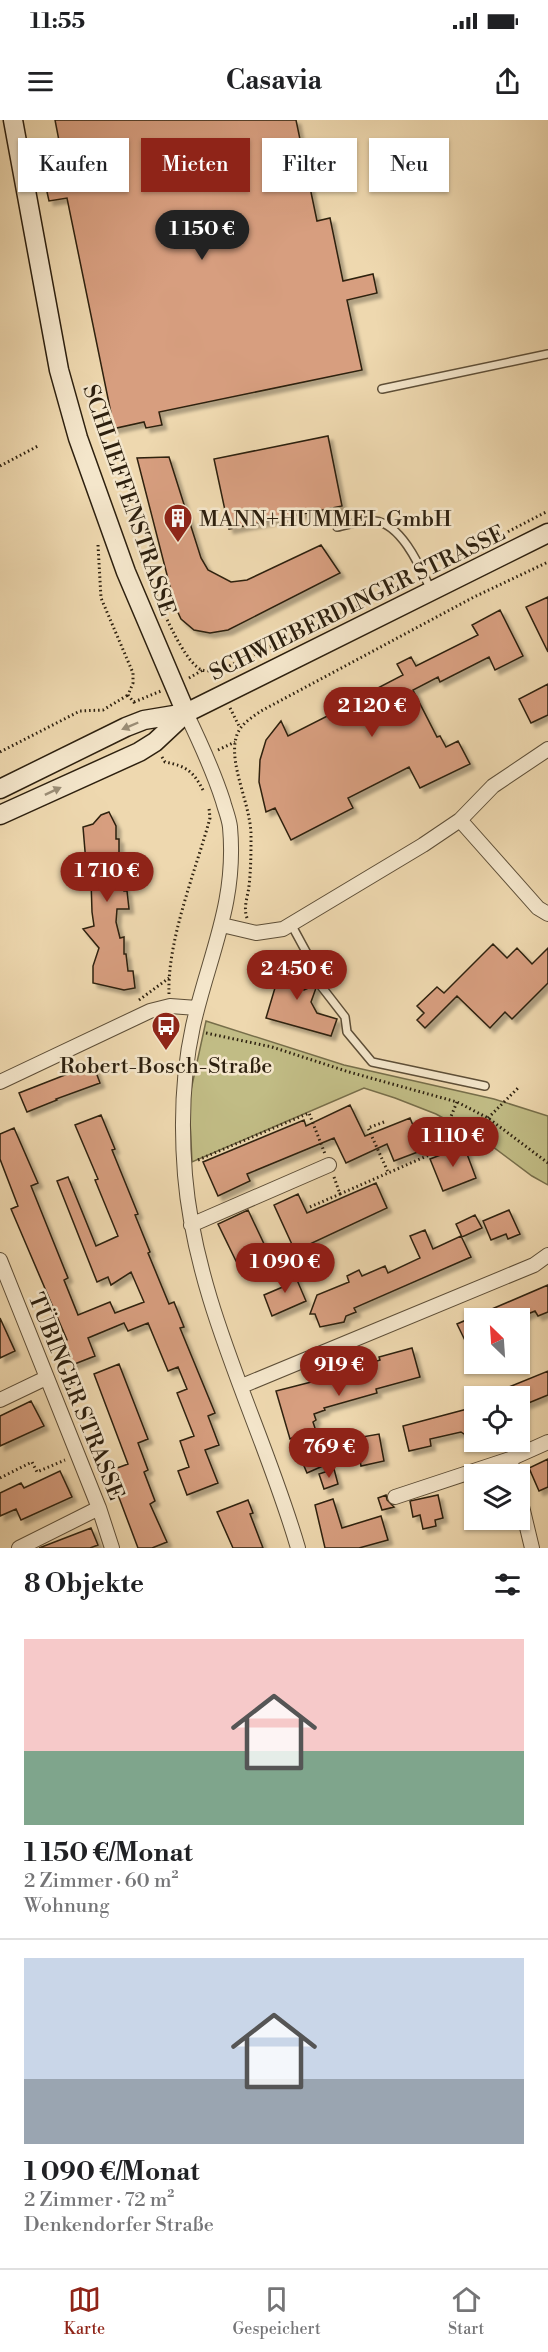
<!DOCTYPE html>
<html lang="de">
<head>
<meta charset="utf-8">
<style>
  body { margin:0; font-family:"Libre Bodoni",serif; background:#f6f6f6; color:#202124; height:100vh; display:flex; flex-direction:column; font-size:22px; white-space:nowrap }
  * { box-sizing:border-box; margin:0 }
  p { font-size:20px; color:#757577 }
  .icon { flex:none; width:33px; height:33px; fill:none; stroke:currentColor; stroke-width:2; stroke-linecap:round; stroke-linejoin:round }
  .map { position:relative; height:1428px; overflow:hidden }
  .details { display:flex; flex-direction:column; background:#fff; flex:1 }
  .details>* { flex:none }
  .hud { position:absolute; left:18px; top:18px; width:513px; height:54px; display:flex; gap:12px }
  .needle { width:39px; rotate:335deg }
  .fabs { position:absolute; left:464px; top:1188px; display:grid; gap:12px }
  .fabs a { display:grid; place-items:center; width:66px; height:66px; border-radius:0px; background:#fff; box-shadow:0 2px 4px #0004; font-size:30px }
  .price { position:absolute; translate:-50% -51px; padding:0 14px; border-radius:21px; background:#8f2418; color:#fff; font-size:20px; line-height:39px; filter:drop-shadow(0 2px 3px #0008) }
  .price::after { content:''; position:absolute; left:50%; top:36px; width:18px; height:14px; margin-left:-9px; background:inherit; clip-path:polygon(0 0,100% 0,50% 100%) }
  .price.selected { background:#222; color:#fff }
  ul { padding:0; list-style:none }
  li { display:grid; align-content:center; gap:12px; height:318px; padding:0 24px }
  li+li { border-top:2px solid #e0e0e0 }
  li span { display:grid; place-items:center; height:186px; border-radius:0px; color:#555 }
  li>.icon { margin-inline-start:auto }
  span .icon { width:108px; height:108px; fill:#fffc; stroke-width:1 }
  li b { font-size:26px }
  h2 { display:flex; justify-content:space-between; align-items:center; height:72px; padding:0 24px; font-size:26px }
  .chip { padding:0 21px; border-radius:0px; background:#fff; box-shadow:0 2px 4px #0004; font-size:21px; line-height:54px }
  .chip.selected { background:#8f2418; color:#fff }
  .status { display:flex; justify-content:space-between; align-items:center; height:42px; padding:0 30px; background:#fff; direction:ltr }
  .status svg { height:16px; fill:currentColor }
  header { display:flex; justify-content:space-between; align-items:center; height:78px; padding:0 24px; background:#fff; font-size:27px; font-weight:700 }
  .dock { display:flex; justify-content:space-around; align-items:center; height:84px; border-top:2px solid #e0e0e0; background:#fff; font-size:16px; color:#757577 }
  .dock a { display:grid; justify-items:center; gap:3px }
  .dock .selected { color:#8f2418 }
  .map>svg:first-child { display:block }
  .green { fill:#c1bc85; stroke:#776e4a; stroke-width:1.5 }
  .building { fill:#d79e7f; stroke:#2d200f; stroke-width:1.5; filter:url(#shadow) }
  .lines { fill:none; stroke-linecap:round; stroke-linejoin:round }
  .lane-casing { stroke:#5d4e37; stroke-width:10 }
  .street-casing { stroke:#5d4e37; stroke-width:16 }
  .secondary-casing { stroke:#2d200f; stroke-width:21 }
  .path { stroke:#2d200f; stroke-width:3; stroke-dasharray:1.5 3; stroke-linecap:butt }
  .lane { stroke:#f4e6cb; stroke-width:7 }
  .street { stroke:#f4e6cb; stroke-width:14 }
  .secondary { stroke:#f4e6cb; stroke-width:18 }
  .oneway { fill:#9a8d76 }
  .labels { text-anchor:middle; stroke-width:5; stroke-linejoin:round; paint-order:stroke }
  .street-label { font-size:22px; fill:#2d200f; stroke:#f4e6cb }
  .poi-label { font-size:22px; fill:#2d200f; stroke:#f4e6cb; text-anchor:start }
</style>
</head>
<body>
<div class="status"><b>11:55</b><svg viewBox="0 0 49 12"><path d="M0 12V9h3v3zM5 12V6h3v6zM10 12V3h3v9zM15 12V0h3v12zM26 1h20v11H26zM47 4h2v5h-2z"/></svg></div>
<header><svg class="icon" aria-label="menu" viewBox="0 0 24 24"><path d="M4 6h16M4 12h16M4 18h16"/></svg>Casavia<svg class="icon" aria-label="share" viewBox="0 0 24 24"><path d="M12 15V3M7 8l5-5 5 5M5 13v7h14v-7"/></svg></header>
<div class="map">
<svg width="548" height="1428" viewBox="0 0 548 1428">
  <defs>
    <filter id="shadow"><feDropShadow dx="4.5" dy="4.5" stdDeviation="1.5" flood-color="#0004"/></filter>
  </defs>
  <rect width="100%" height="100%" fill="#eed8af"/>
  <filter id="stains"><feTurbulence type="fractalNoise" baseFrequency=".00333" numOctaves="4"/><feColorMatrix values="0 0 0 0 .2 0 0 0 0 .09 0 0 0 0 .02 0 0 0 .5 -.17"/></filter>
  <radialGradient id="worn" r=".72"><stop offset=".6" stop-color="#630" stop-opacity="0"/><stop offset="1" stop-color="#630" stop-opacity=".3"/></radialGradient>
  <path class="green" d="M206,901L344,945L494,979L548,996V1065L532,1056L485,1021L436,994L395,978L364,968L192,1042L189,979Z"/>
  <path class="building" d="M55,0H296L317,101L330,98L343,161L373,154L377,173L347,180L362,250L159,292L162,305L146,308L144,302L112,309L109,294L111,293L67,78L49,81L39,36L61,31Z
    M328,316L342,386L229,409L214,339Z
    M169,337L201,438L208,450L231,462L247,460L321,425L340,453L228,510L210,513L194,510L181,499L175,486L137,338Z
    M548,477V532L526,487Z
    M500,490L523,536L495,550L489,537L440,562L438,557L413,570L437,617L440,616L446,627L458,621L470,644L420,668L409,647L348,678L353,688L291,720L275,688L266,692L259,662L260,640L266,620L281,601L288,616L371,574L370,572L403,555L397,544L411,537L416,546L478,515L472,505Z
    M548,564V595L531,603L519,579Z
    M109,692L116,706V719H119V736H122V753L124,752V771H127L129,789H117L116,802L120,818L124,817V834H126L128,851H133L135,868L124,870L93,863V846L99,828L83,809L94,806L92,792L91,760H89L88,742L86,743L83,707L93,704L101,695Z
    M493,824L507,838L517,828L532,844L548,828V863L512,899L505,892L490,908L457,876L425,908L417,900L424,893L417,886L437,867L444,873Z
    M286,831L302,837L297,856L304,870L315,865L316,868L311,882L317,893L337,899L331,916L266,898Z
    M93,944L100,963L56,979L57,980L27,992L19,973Z
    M350,985L365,1016L410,998L423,1030L394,1041L387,1024L346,1043L334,1018L247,1054L250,1061L218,1076L203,1042L304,1000L306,1006Z
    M101,995L115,1029L112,1030L138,1094L135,1095L150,1132L148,1133L169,1184L174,1182L184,1207L180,1208L215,1293L208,1296L219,1325L205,1330L218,1363L187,1375L178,1351L189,1347L180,1321L194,1316L177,1273L187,1269L178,1247L168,1251L148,1203L128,1211L124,1203L88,1218L95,1236L72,1245L63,1222L67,1220L11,1089L18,1086L0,1039V1014L14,1008L38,1063L31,1066L68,1158L64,1160L78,1195L110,1182L115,1193L144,1182L131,1152L111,1165L108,1157L97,1162L57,1061L68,1057L96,1126L118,1116L95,1060L98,1059L75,1005Z
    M464,1026L476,1058L443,1071L430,1039Z
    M376,1063L387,1088L295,1131L274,1085L298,1074L307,1093Z
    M248,1090L265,1126L236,1141L218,1104Z
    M509,1090L520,1114L508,1119L506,1114L491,1120L483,1101Z
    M475,1095L482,1108L462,1117L456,1104Z
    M425,1110L433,1129L461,1116L471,1137L354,1188L356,1192L346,1196L344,1202L320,1207L315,1194H310L317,1175L349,1162L347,1156L359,1150L362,1156L385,1146L388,1153L420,1138L410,1116Z
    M291,1146L306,1181L272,1196L264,1175L285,1166L279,1151Z
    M548,1165V1192L538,1196L535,1191L518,1198H474V1239L457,1204Z
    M0,1198L15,1231L0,1238Z
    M412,1228L420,1257L376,1269L377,1273L324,1288L325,1290L314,1294L316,1300L313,1302L315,1308L307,1312L317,1334L320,1333L325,1345L307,1353L292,1318L290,1319L276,1271L319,1260L380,1240L379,1237Z
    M119,1244L148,1319L138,1323L148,1350L144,1352L155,1381L150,1384L167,1422L152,1428H138L109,1351L128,1344L94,1254Z
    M548,1251V1275L526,1284L522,1276H487Z
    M31,1281L44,1306L0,1326V1296Z
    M471,1288L474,1312L464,1314L461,1312L430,1319L431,1326L409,1331L403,1306Z
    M379,1314L384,1341L361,1346L356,1318Z
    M548,1339V1367L539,1371L529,1348Z
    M334,1349L338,1364L324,1369L319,1354Z
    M60,1351L72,1377L21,1400L16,1389L0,1396V1373L21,1363L24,1368Z
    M386,1375L387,1380L394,1387L382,1390L378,1378Z
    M438,1375L443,1398L435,1400L436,1406L423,1409L420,1395L413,1397L410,1381Z
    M333,1379L342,1408L381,1396L388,1420L359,1428H325L315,1385Z
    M248,1380L253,1393L250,1394L263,1428H233L217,1392Z
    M91,1408L98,1425L90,1428H39Z"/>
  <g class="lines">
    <g class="lane-casing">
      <path id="lane" d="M382,269L548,234
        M337,407C348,405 364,399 375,401C402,404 421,449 431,470
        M291,804L310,839L321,866L345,897L347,912L372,942L485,966"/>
    </g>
    <g class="street-casing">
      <path id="street" d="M186,593C200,622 213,650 223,681C225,689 229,698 230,707C237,783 209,835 193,906C182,956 181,1005 185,1055C196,1186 262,1304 298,1428
        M460,700L538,788L548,794
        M222,805L256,813L283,809L423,725L460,700L493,666L548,629
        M0,962L150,891L170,886L197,888
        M191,1105L329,1045
        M0,1140L99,1388L112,1428
        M242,1266L534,1145L548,1135
        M0,1280L46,1258
        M514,1354L510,1339L548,1322
        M519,1374L532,1428
        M395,1377L510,1339
        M19,1428L99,1388"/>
    </g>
    <g class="secondary-casing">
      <path id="secondary" d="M13,0L59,250L78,318L126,452L186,593
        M0,669L126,607L144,600L186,593
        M0,695L139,632L155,622L186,593L548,413"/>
    </g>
    <path class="path" d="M0,346L38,326
      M488,422L548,391
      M98,425L101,478L133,553V563L128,575L136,585
      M142,442C152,464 181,542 202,550C209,552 218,549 225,548L394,469
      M189,558L203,550
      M134,582L161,571
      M230,588L240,608
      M218,630L235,622
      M0,632L80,591L103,590L128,575
      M162,637L165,642C186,646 193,651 203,670
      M247,798C243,787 248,776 249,766C251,748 251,731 251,714C250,683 229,645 236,618C239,605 251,598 261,591L474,477L548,442
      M169,874C167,820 196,750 210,698L209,688
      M139,880L169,858
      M206,913L272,927L349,952L457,982L488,998L548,1043
      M488,998L519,967
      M384,1002L368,1008L388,1052
      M198,1040L309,993L325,1034
      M334,1057L340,1074L436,1032L457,982
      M310,1087L340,1074
      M0,1358L32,1342L37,1352L65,1340"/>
    <use href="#lane" class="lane"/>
    <use href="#street" class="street"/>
    <use href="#secondary" class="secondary"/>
  </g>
  <defs><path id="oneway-solid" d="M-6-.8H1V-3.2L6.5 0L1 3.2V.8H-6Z" transform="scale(1.5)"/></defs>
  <g class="oneway">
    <use href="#oneway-solid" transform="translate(130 606) rotate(157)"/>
    <use href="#oneway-solid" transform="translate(53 671) rotate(-25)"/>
  </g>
  <defs>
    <g id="building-pin" transform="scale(1.5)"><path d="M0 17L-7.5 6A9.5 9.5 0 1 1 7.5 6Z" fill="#8f2418" stroke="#f4e6cb"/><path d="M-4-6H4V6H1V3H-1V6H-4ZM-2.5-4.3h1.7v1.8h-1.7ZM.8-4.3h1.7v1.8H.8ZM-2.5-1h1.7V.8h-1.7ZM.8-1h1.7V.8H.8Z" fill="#fff"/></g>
    <g id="bus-pin" transform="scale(1.5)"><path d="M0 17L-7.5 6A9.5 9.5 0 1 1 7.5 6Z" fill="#8f2418" stroke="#f4e6cb"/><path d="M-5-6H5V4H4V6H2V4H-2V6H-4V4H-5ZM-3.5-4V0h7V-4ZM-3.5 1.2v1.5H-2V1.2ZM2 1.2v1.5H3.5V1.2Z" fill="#fff"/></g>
  </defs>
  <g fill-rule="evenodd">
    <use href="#building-pin" x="178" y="398"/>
    <use href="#bus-pin" x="166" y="906"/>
  </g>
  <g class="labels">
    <g class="street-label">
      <text transform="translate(130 380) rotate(71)" y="8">SCHLIEFFENSTRASSE</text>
      <text transform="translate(357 482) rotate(-26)" y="8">SCHWIEBERDINGER STRASSE</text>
      <text transform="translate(77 1276) rotate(68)" y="8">TÜBINGER STRASSE</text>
    </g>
    <g class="poi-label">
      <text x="199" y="406">MANN+HUMMEL GmbH</text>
      <text x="166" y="953" text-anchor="middle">Robert-Bosch-Straße</text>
    </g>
  </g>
  <rect width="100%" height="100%" filter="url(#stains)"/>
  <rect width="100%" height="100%" fill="url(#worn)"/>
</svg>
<div class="fabs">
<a><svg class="needle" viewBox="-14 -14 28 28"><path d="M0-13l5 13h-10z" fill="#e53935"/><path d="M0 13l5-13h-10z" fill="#757577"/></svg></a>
<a><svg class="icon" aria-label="locate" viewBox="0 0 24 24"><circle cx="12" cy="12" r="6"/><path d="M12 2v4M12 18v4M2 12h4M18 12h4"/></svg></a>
<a><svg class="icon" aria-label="layers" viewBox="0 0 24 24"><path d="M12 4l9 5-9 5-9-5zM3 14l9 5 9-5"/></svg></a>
</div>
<b class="price selected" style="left:202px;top:141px">1 150 €</b>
<b class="price" style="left:372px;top:618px">2 120 €</b>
<b class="price" style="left:107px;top:783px">1 710 €</b>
<b class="price" style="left:297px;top:881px">2 450 €</b>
<b class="price" style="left:453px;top:1048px">1 110 €</b>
<b class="price" style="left:285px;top:1174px">1 090 €</b>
<b class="price" style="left:339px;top:1277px">919 €</b>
<b class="price" style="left:329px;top:1359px">769 €</b>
<div class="hud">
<a class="chip">Kaufen</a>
<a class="chip selected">Mieten</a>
<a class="chip">Filter</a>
<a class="chip">Neu</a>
</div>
</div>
<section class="details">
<h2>8 Objekte<svg class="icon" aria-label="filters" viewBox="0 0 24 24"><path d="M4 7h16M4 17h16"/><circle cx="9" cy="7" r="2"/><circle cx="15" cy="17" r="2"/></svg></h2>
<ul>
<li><span style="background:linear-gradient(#f6c9c9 60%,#7fa58c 0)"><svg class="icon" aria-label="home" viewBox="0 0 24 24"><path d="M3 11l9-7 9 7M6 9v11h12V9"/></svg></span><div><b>1 150 €/Monat</b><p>2 Zimmer · 60 m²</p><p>Wohnung</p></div></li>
<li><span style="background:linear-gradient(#c9d6e8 65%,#9aa5b1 0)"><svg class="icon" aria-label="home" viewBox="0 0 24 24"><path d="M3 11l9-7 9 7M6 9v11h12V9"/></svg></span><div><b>1 090 €/Monat</b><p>2 Zimmer · 72 m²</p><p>Denkendorfer Straße</p></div></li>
</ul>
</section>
<nav class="dock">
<a class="selected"><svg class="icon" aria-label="map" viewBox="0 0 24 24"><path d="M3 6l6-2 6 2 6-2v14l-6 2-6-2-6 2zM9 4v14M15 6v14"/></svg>Karte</a>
<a><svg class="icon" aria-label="saved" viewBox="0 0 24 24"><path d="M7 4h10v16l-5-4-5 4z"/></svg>Gespeichert</a>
<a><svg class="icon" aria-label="home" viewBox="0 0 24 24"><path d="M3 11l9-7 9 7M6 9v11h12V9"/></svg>Start</a>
</nav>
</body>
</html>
